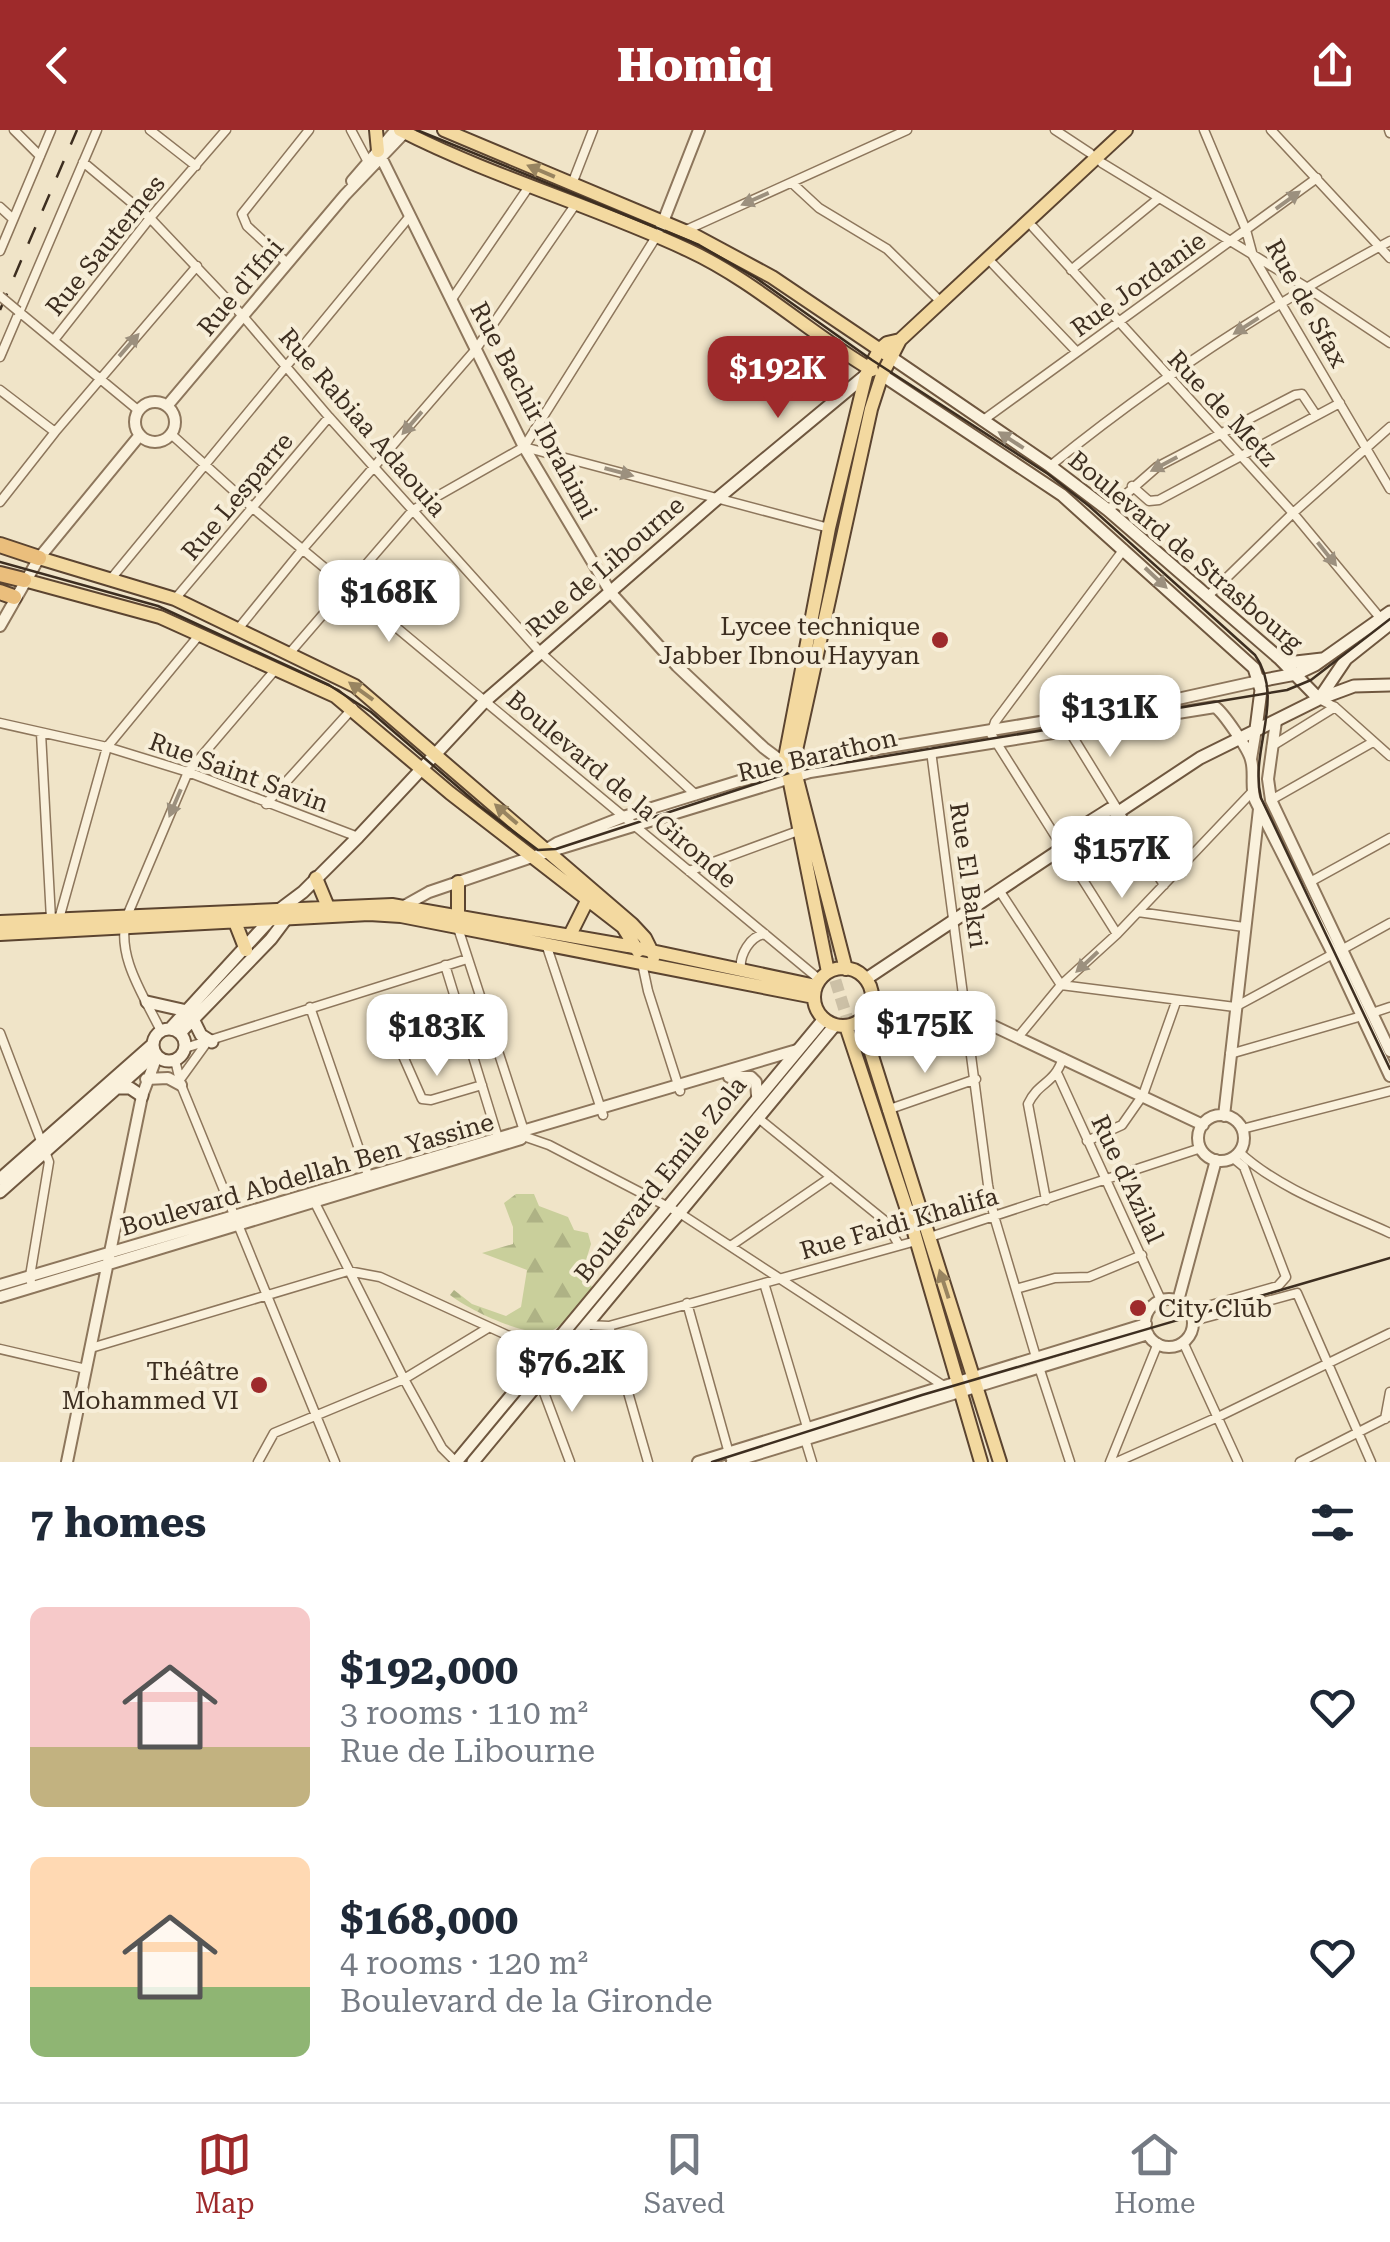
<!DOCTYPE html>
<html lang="en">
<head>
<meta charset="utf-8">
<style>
  body { margin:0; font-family:"Roboto Serif",serif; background:#f6f6f7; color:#1f2937; height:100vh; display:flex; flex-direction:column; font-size:38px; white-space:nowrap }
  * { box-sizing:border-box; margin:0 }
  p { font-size:32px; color:#747a83 }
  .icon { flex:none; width:55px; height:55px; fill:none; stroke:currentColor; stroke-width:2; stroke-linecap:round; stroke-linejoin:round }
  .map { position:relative; height:1332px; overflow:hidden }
  .details { display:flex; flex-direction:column; background:#fff; flex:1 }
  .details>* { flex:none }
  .price { position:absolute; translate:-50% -85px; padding:0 22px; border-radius:20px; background:#fff; color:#222; font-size:32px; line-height:65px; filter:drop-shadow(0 2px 5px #0008) }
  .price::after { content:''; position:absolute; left:50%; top:60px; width:30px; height:22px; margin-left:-15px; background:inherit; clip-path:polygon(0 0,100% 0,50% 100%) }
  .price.on { background:#9e2a2b; color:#fff }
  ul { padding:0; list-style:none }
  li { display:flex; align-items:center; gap:30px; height:250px; padding:0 30px }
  li span { display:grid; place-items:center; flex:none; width:280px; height:200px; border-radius:15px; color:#555 }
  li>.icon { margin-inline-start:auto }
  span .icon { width:120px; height:120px; fill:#fffc; stroke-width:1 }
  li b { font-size:42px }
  h2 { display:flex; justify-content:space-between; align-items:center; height:120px; padding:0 30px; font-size:42px }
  header { display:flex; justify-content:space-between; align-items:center; height:130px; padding:0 30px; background:#9e2a2b; color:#fff; font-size:45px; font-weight:800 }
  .tabs { display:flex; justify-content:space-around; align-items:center; height:140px; border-top:2px solid #e0e1e3; background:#fff; font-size:28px; color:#747a83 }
  .tabs a { display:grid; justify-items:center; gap:5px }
  .tabs .on { color:#9e2a2b }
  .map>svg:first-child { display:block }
  .forest { fill:url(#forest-firs) }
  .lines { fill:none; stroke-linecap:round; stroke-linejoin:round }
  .primary-tunnel { stroke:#ccc0a6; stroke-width:12; stroke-dasharray:12 6; stroke-linecap:butt }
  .minor-casing { stroke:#8d765c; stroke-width:11 }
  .tertiary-casing { stroke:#8d765c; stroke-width:14 }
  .secondary-casing { stroke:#6f573f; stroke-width:15 }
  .primary-casing { stroke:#5b4430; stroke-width:16 }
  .trunk-casing { stroke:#5b4430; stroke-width:18 }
  .minor { stroke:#faf1dc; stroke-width:8 }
  .tertiary { stroke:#faf1dc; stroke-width:10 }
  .secondary { stroke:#faf1dc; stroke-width:11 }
  .primary { stroke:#f3d9a0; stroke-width:12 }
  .trunk { stroke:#eabe7c; stroke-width:14 }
  .tram { stroke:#3d2e20; stroke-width:2.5 }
  .rail { stroke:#3d2e20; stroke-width:2.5; stroke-dasharray:18 18; stroke-linecap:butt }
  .minor-bridge-casing { stroke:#8d765c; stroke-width:11; stroke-linecap:butt }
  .minor-bridge { stroke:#faf1dc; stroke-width:8 }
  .oneway { fill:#988460 }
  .oneway2 { fill:#9c907e }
  .poi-dot { fill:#9e2a2b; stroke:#f7eed8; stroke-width:4 }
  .labels { text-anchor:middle; stroke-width:8; stroke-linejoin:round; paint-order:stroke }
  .street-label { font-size:25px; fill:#3d2e20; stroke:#f7eed8 }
  .poi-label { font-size:25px; fill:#3d2e20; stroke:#f7eed8; text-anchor:end }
</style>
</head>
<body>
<header><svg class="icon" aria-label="back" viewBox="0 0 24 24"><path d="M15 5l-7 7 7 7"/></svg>Homiq<svg class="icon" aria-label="share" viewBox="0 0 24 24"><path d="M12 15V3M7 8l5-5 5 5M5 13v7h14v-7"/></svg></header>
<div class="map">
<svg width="1390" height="1332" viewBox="0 0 1390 1332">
  <defs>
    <pattern id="forest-firs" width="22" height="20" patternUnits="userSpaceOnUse" patternTransform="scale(2.5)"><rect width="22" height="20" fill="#c9cf9b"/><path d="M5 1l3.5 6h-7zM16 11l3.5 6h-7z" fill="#aeb285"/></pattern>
  </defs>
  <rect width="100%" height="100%" fill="#f0e4c8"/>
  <path class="forest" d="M516,1064H534L539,1076L568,1087L574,1100L588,1103L591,1114L587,1127L592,1133L584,1138L593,1160C582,1172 567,1193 553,1200C532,1211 467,1179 450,1165L454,1160L472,1174L506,1186L521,1177L527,1140L482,1123L513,1114V1097L504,1073Z"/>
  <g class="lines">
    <path class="primary-tunnel" d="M815,740L837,838
      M830,833L852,904
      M853,895L904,1047
      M944,1176L973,1279"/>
    <g class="minor-casing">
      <path id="minor" d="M14,0L40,26
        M150,0L196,36
        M351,0L368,32
        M1055,0L1090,23
        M1204,0L1246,100L1253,126L1390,359
        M1271,0L1390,128
        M1389,0L1390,3
        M83,32L150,88L242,185L329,287L540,522L696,665
        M1102,33L1306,157L1390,213
        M792,53L819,78L887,119L941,172
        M572,54L593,0
        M0,77L13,89
        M1033,97L1293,383L1381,489
        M684,101L907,0
        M0,121L51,0
        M287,133L247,96L242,84L309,0
        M993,134L1077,222
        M1071,140L1159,68
        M452,169L530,55
        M18,181L139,281
        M54,210L150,88L226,0
        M0,227L97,0
        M0,260L55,302
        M982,291L1317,48
        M171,304L254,379L820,850
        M524,317L656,107
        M1050,336C1156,250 1270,175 1390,111
        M1132,356L1149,371L1159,370L1340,273
        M0,372L55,302L197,136
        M1108,380L1157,337L1295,265L1302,264L1316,285
        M110,450L410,86
        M1208,466L1293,383L1390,297
        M175,469L329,287
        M238,499L302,420L476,219L575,75
        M288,525L413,380L524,317L829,398
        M1319,569L1335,577L1390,626
        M0,593L107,617L188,642L358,707
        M1068,599L1164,755
        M41,603L51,789
        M1272,616L1335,577
        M931,621L988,1055L994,1086L1036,1227
        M1271,670L1373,612
        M266,674L353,578
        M689,741L798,701
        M1310,752L1390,708
        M999,760L1061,855L1235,877L1333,824
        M1138,782L1244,797
        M59,789L107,617L200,504
        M458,798L526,1007L549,1015L678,1082L944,1256
        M1117,804L991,604L995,592L1124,419
        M546,814L603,985
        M1343,819L1390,793
        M642,833L648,861L680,961
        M445,835L498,1008
        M741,840C739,825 750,806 765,804
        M310,877L369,1048
        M1372,883L1390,877
        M462,889L401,911L399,917L422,969L431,970L482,955
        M161,901C144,866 115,825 127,786L188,642L275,540
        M0,903L49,1032L30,1146L32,1158
        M1019,906L1061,855L1117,804L1252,662
        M185,918L467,829
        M1230,924L1362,886
        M175,930L181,955L335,1332
        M1058,945L1161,1170
        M179,951L205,915
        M887,980L976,949
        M757,987L884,1090L899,1115
        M1242,999L1390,961
        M1087,1011L1122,995L1143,965L1176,872
        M1239,1022C1280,1060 1340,1080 1390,1103
        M1046,1070L1028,974C1039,951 1054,955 1063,928
        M314,1071L404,1249L442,1318L456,1332
        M930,1107L1201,1018
        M732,1115L831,1047
        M764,1153L807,1297
        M1016,1159L1055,1148L1089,1147L1142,1125
        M687,1173L730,1327
        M1190,1181L1278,1156L1286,1147L1244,1037L1233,1028
        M1193,1191L1297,1163L1371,1332
        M587,1195L609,1196L916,1111
        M609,1196L648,1332
        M1183,1212L1238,1332
        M91,1218L348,1141L380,1147L546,1223
        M0,1219L86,1239
        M1039,1237L1070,1332
        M540,1252L570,1332
        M1385,1289L1390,1262
        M805,1309L812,1332
        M258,1332L274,1303L404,1249L488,1198
        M1110,1332L1158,1213
        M1117,1332L1218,1287L1390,1203
        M1300,1332L1390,1286"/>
    </g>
    <g class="tertiary-casing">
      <path id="tertiary" d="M378,21L524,317L611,463L677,536L764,618L784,633
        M352,51L396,0
        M661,97L699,0
        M135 292a20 20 0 1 1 40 0a20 20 0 1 1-40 0Z
        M167,276L345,65L407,0
        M0,496L39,428L140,305
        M1276,591L1268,649L1271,670L1390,921
        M1251,629L1256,599
        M542,722L557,713L623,687L804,631L1173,570L1259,551
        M404,776L429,762L532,727L810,642L1215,577C1223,582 1249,620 1251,630C1255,643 1250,657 1255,670L1333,824L1390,946
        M873,868L968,884L1203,995
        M729,947H751L756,952L757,965
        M146,949L168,948L181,955
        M1198 1008a23 23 0 1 1 46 0a23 23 0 1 1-46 0Z
        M1224,986L1259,679
        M0,1155L797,920
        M0,1167L521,1009
        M1145 1193a24 24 0 1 1 48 0a24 24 0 1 1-48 0Z
        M1178,1171L1216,1030
        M67,1332L142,966L157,926
        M698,1332L1146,1194
        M732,1332L1148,1204"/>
    </g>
    <g class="secondary-casing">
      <path id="secondary" d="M892,228L1050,336L1108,380L1279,528L1319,569
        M882,245L1062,365L1254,538L1261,560L1256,599
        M1281,528L1296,532L1322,529
        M1259,551L1296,544L1315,535L1390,482
        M1319,569L1346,529L1390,494
        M1061,719L1064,708L1110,679L1120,681
        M866,849L1061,719C1080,719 1112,698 1120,681L1200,628L1319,569L1354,556L1390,555
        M147,872L187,881
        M193,889L201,905L212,912
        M153 915a16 16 0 1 1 32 0a16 16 0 1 1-32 0Z
        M170,899L279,780L303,762L358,707L485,571L718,368L866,245
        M180,903L271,809L289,785
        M117,958H130L142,966
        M0,1049L153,914
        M0,1062L155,924
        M456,1332L824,889
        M473,1332L835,895"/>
    </g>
    <g class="primary-casing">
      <path id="primary" d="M376,0L378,21
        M400,0C492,47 594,76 688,120C755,151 809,203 872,240
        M444,0L694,105L772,147L886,224
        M39,428L175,469L355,556L632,794L645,808L654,826
        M24,450L160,487L335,566L450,663L623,797L638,821
        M316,748L328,777
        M0,792L392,775L628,816L816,856
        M235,792L246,820
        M458,794V752
        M0,804L369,784L401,786L814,867
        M570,805L588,769
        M814 867a29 29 0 1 1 58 0a29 29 0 1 1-58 0Z
        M846,839L793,634L871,279L882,245L900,210
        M828,842L785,628L829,398L866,245L879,220L887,213L900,210L1126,0
        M861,891L1000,1332
        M846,896L911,1092L981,1332"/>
    </g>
    <g class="trunk-casing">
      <path id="trunk" d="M0,415L39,428
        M0,444L24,450
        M0,462L14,467"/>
    </g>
    <use href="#minor" class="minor"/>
    <use href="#tertiary" class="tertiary"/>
    <use href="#secondary" class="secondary"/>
    <use href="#primary" class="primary"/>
    <use href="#trunk" class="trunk"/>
    <path class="tram" d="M417,0L699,115L756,148L872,230L1048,344L1089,376L1255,525C1286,569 1249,620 1261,668L1390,939
      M0,432L158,476L329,555L371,582L480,676L538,720L556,719L795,641L1287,560L1311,550L1390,489
      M712,1332L922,1265L1390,1128"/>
    <path class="rail" d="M0,180L77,0"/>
    <g class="minor-bridge-casing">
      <path id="minor-bridge" d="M0,166L18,181"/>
    </g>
    <use href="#minor-bridge" class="minor-bridge"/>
  </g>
  <defs><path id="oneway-solid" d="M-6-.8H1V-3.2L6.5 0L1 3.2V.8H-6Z" transform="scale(2.5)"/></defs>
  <g class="oneway">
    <use href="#oneway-solid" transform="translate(541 41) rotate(-157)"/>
    <use href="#oneway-solid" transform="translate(361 561) rotate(-144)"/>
    <use href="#oneway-solid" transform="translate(506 684) rotate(-139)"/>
    <use href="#oneway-solid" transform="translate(944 1154) rotate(-108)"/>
  </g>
  <g class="oneway2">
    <use href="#oneway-solid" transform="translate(755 69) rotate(156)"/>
    <use href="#oneway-solid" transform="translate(1288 70) rotate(-36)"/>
    <use href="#oneway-solid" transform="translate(1246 196) rotate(147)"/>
    <use href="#oneway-solid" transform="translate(129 215) rotate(-49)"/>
    <use href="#oneway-solid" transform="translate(412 293) rotate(131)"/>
    <use href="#oneway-solid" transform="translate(1011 310) rotate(-147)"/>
    <use href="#oneway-solid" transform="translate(1164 334) rotate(152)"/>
    <use href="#oneway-solid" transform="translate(619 342) rotate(15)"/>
    <use href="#oneway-solid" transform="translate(1327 424) rotate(51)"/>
    <use href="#oneway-solid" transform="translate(1156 448) rotate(43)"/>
    <use href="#oneway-solid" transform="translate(175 673) rotate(113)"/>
    <use href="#oneway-solid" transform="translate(1087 832) rotate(137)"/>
  </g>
  <g class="poi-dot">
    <circle cx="940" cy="510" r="10"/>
    <circle cx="1138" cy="1178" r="10"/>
    <circle cx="259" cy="1255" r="10"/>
  </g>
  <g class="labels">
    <g class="street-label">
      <text transform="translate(105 115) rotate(-51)" y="9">Rue Sauternes</text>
      <text transform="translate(1138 154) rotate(-36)" y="9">Rue Jordanie</text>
      <text transform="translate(240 157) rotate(-50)" y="9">Rue d'Ifni</text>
      <text transform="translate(1307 173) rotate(61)" y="9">Rue de Sfax</text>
      <text transform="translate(1223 278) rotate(47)" y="9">Rue de Metz</text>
      <text transform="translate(534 280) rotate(62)" y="9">Rue Bachir Ibrahimi</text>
      <text transform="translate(363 292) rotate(49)" y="9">Rue Rabiaa Adaouia</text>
      <text transform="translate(237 366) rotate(-50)" y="9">Rue Lesparre</text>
      <text transform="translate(1186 421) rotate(40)" y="9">Boulevard de Strasbourg</text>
      <text transform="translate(605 436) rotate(-41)" y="9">Rue de Libourne</text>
      <text transform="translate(817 625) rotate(-13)" y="9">Rue Barathon</text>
      <text transform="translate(239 642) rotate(20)" y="9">Rue Saint Savin</text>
      <text transform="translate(622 659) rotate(40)" y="9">Boulevard de la Gironde</text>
      <text transform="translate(969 745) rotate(82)" y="9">Rue El Bakri</text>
      <text transform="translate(307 1044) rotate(-16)" y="9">Boulevard Abdellah Ben Yassine</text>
      <text transform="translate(660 1049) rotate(-51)" y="9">Boulevard Emile Zola</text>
      <text transform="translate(1128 1049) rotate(65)" y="9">Rue d'Azilal</text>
      <text transform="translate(899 1093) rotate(-16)" y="9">Rue Faidi Khalifa</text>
    </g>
    <g class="poi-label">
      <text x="920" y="505">Lycee technique<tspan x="920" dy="29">Jabber Ibnou Hayyan</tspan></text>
      <text x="1158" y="1187" text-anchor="start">City Club</text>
      <text x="239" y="1250">Théâtre<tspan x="239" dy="29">Mohammed VI</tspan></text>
    </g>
  </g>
</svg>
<b class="price on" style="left:778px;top:291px">$192K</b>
<b class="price" style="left:389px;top:515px">$168K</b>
<b class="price" style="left:1110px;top:630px">$131K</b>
<b class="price" style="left:1122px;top:771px">$157K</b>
<b class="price" style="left:925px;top:946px">$175K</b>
<b class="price" style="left:437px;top:949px">$183K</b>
<b class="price" style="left:572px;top:1285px">$76.2K</b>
</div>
<section class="details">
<h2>7 homes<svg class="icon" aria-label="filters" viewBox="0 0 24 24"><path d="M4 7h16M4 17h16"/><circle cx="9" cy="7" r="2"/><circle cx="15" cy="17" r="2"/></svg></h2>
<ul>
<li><span style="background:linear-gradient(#f6c9c9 70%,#c2b280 0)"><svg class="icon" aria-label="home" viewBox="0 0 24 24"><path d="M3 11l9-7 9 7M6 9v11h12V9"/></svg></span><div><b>$192,000</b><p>3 rooms · 110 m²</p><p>Rue de Libourne</p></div><svg class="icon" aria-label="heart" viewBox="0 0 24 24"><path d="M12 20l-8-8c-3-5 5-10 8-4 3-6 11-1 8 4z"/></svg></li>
<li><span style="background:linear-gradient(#ffd9b3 65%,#8fb573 0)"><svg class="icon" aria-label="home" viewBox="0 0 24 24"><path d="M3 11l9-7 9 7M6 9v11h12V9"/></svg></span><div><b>$168,000</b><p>4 rooms · 120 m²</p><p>Boulevard de la Gironde</p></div><svg class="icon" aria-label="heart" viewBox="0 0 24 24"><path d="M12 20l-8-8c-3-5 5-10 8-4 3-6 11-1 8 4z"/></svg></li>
</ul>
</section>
<nav class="tabs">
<a class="on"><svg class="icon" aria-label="map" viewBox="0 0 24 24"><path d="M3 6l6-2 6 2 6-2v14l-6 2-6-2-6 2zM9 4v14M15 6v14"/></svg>Map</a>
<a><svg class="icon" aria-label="saved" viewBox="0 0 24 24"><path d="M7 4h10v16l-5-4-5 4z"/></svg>Saved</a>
<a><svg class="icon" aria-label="home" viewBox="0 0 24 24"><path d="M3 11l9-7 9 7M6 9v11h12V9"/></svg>Home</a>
</nav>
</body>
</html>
